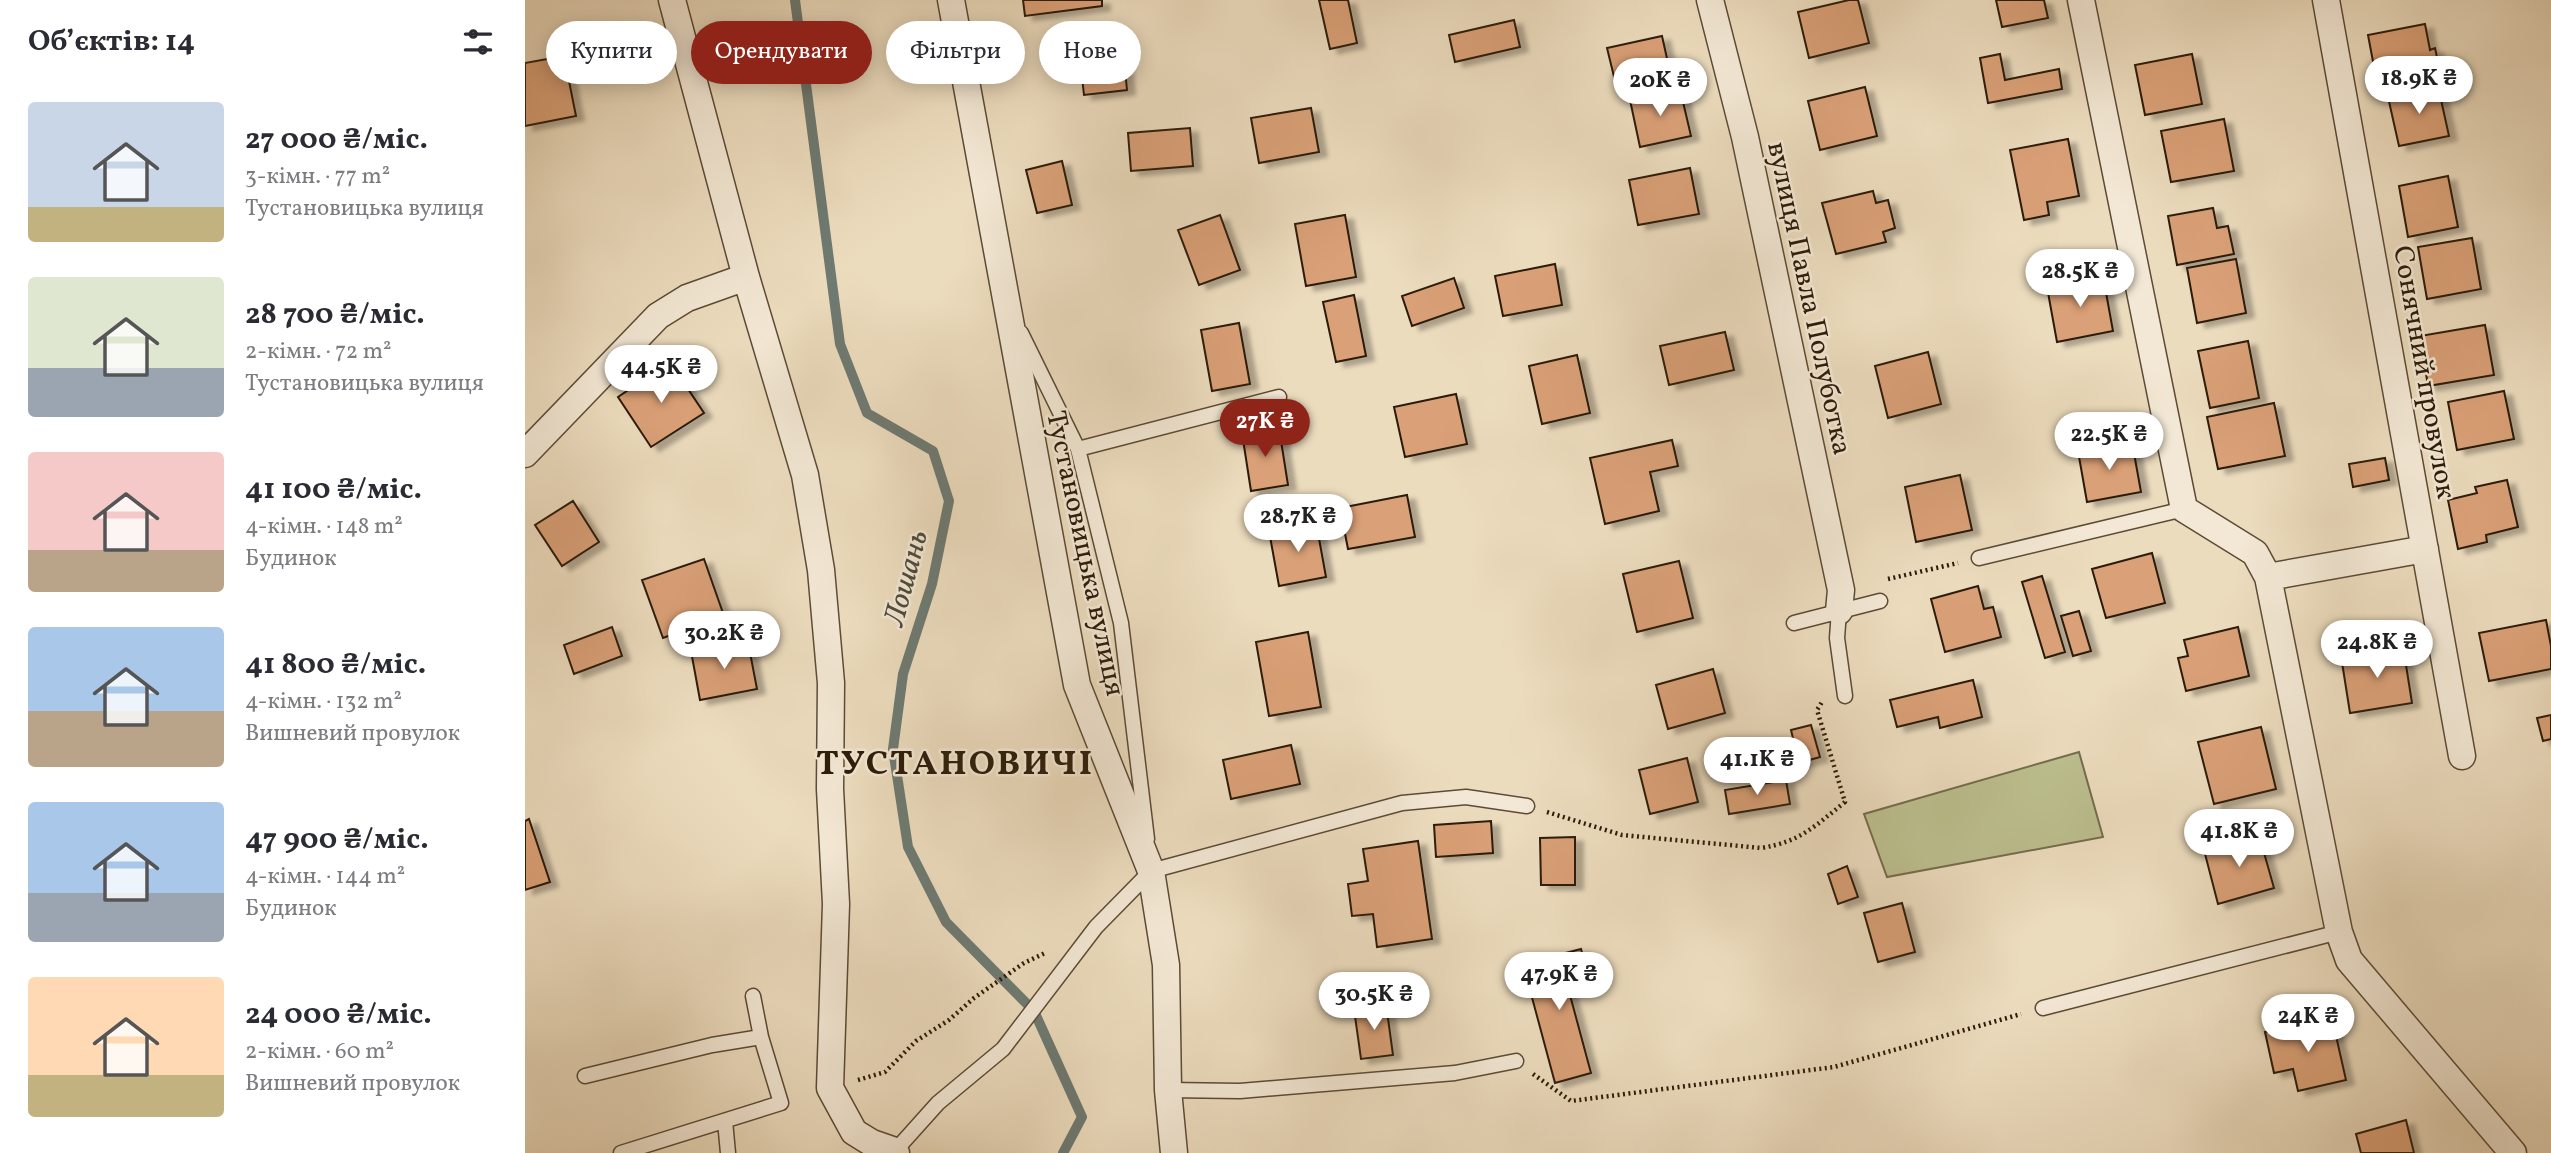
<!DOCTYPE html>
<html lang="uk">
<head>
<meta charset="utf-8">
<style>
  body { margin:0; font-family:Vollkorn,serif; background:#f7f7f7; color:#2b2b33; height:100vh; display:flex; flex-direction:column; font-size:26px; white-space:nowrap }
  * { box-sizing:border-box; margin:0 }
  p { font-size:23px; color:#7c7c81 }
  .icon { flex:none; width:38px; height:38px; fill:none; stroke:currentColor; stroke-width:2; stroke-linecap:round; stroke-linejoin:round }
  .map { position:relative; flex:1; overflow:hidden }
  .side { display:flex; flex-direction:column; background:#fff; width:525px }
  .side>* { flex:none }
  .hud { position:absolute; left:21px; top:21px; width:665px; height:63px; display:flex; gap:14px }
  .price { position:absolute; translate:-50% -60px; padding:0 16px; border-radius:24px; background:#fff; color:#222; font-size:23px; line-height:46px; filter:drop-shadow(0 2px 4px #0008) }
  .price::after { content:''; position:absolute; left:50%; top:42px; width:21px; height:16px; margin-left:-10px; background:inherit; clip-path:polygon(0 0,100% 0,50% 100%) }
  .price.selected { background:#8f2418; color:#fff }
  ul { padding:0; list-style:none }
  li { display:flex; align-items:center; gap:21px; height:175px; padding:0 28px }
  li span { display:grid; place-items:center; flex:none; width:196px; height:140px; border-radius:7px; color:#555 }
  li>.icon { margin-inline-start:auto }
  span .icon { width:84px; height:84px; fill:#fffc; stroke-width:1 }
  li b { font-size:30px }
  h2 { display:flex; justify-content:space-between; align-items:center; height:84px; padding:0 28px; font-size:30px }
  .chip { padding:0 24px; border-radius:32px; background:#fff; box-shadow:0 4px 18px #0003; font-size:24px; line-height:63px }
  .chip.selected { background:#8f2418; color:#fff }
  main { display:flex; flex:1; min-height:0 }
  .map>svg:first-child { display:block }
  .green { fill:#bcbf8f; stroke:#746d4c; stroke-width:2 }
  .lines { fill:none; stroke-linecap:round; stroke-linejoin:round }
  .stream { stroke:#6e7a72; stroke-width:10 }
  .building { fill:#daa077; stroke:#2c1b09; stroke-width:2; filter:url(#shadow) }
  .service-casing { stroke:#5c4b36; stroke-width:17 }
  .minor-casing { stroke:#5c4b36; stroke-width:29 }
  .path { stroke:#2c1b09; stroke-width:4.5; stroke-dasharray:2 3.5; stroke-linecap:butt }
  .service { stroke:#f3e8d5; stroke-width:14 }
  .minor { stroke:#f3e8d5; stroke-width:26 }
  .labels { text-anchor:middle; stroke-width:5; stroke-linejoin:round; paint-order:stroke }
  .street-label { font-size:28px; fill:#2c1b09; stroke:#f3e8d5 }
  .water-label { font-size:30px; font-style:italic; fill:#4d4b3e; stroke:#f3e8d5 }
  .district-label { font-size:35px; font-weight:bold; letter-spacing:2px; fill:#2c1b09; stroke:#f3e8d5 }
</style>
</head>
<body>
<main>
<section class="side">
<h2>Об’єктів: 14<svg class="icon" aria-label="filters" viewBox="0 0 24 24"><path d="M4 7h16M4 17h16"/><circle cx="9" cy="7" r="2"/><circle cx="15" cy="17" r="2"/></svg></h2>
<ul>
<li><span style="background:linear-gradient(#c9d6e8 75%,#c2b280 0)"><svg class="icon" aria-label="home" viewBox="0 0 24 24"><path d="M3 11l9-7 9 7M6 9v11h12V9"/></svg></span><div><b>27 000 ₴/міс.</b><p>3-кімн. · 77 m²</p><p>Тустановицька вулиця</p></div></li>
<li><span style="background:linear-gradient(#dfe7d0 65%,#9aa5b1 0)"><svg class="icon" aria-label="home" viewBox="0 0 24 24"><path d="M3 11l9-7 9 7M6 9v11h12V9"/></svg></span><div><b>28 700 ₴/міс.</b><p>2-кімн. · 72 m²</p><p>Тустановицька вулиця</p></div></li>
<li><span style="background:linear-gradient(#f6c9c9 70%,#b9a48a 0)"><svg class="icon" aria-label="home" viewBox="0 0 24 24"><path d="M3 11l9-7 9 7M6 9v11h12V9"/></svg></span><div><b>41 100 ₴/міс.</b><p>4-кімн. · 148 m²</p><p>Будинок</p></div></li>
<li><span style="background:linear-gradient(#a9c7e8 60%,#b9a48a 0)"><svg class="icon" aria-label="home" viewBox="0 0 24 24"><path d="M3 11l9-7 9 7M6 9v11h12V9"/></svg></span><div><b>41 800 ₴/міс.</b><p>4-кімн. · 132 m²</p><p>Вишневий провулок</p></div></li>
<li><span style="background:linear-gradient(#a9c7e8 65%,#9aa5b1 0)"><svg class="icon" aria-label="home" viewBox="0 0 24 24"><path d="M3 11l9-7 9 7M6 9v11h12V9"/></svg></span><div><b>47 900 ₴/міс.</b><p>4-кімн. · 144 m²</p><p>Будинок</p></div></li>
<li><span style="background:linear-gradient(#ffd9b3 70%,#c2b280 0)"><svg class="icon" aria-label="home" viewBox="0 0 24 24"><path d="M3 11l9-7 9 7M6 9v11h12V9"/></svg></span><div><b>24 000 ₴/міс.</b><p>2-кімн. · 60 m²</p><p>Вишневий провулок</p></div></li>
</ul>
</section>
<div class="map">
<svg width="2026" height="1153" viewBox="0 0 2026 1153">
  <defs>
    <filter id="shadow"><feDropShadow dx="8" dy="4.5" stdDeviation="2" flood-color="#0004"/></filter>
  </defs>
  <rect width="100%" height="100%" fill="#ecdcbe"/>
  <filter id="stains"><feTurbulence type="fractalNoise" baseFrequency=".00286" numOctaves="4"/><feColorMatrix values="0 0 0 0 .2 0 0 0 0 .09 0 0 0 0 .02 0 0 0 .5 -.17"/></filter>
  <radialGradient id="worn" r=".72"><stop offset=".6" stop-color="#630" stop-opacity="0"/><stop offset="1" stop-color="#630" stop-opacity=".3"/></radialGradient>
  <path class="green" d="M1554,752L1578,837L1362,877L1339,814Z"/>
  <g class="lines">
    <path class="stream" d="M270,0L315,344L342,413L408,451L424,501L407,584L378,674L368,749L383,847L421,922L509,1011L557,1117L538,1153"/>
  </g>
  <path class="building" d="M498,0H577V6L500,16Z
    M794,0H823L832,43L805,49Z
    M1324,0H1333L1344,43L1284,58L1273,12Z
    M1471,0H1519L1523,18L1477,27Z
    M989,20L995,47L930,62L924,35Z
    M1900,24L1905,50L1910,48L1916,76L1853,88L1843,35Z
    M596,29L602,90L559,95L552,33Z
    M1137,36L1147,81L1093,93L1082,48Z
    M1475,54L1480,80L1534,69L1537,89L1463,103L1455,58Z
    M1667,54L1677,104L1620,115L1610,65Z
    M39,56L51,116L0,126V63Z
    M1913,86L1924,136L1874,146L1863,97Z
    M1340,87L1352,136L1295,150L1283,101Z
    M1155,89L1166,136L1115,147L1105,100Z
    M786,108L794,152L734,163L726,118Z
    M1699,119L1709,171L1646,182L1636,131Z
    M665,128L668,166L606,171L603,133Z
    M1543,139L1554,196L1522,202L1524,215L1499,220L1485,150Z
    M537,161L547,205L512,213L501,170Z
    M1165,168L1174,214L1113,225L1104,180Z
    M1923,176L1933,227L1883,237L1874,186Z
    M1348,191L1351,203L1363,200L1370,228L1358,232L1361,242L1311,254L1297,203Z
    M1688,208L1692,228L1703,226L1709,254L1652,265L1643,216Z
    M695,215L715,270L674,285L653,230Z
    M820,215L831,277L781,286L770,224Z
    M1947,238L1956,289L1902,299L1893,247Z
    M1711,259L1721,313L1672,323L1662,268Z
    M1030,264L1037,305L978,316L970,276Z
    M1578,276L1588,331L1532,342L1522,287Z
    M929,278L939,308L887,326L877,296Z
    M829,295L841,356L811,362L798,302Z
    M714,323L725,384L687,391L676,330Z
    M1960,325L1969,375L1903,386L1895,336Z
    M1200,332L1209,370L1144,385L1135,346Z
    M1723,341L1734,398L1685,408L1673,351Z
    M1403,352L1416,404L1363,418L1350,366Z
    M1052,355L1065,413L1017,424L1004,366Z
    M145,362L179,413L126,447L93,397Z
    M1979,391L1989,439L1932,450L1923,402Z
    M931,394L942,444L880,457L869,407Z
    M1749,403L1760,456L1693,469L1682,417Z
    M754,428L763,485L726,491L717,433Z
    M1147,440L1153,466L1125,472L1134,511L1080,524L1065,458Z
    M1607,442L1616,492L1562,502L1553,451Z
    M1860,458L1864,480L1828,487L1824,464Z
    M1435,475L1447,530L1391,542L1380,487Z
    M1982,480L1993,527L1961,535L1962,542L1933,549L1923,500L1952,493L1950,487Z
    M882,495L890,537L823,549L815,508Z
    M48,501L74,542L37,566L10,525Z
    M791,522L801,577L754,586L744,531Z
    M1627,553L1640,603L1581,618L1567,569Z
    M179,559L199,616L138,638L117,580Z
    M1154,561L1168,618L1112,632L1098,574Z
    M1517,576L1540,652L1520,658L1497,582Z
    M1453,586L1459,609L1468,607L1476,637L1420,652L1406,599Z
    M1554,611L1566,651L1548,656L1536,616Z
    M2021,620L2026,646V669L1964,681L1954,633Z
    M87,627L97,656L49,674L39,645Z
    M1713,627L1724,676L1661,691L1653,658L1663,656L1659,640Z
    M783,632L796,707L744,716L731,642Z
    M223,642L232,689L175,700L166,651Z
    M1878,646L1887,703L1825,713L1816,656Z
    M1188,669L1200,713L1143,729L1131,685Z
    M1448,680L1457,717L1415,728L1413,717L1372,727L1365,700Z
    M2026,715V739L2018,741L2012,718Z
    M1286,725L1295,757L1274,763L1266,730Z
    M1736,727L1751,789L1689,804L1673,742Z
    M766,745L775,784L706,799L698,760Z
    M1162,758L1173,802L1125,814L1114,770Z
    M1261,780L1265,804L1204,814L1200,790Z
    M4,819L25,882L0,890V821Z
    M966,821L968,853L911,857L909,825Z
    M1734,835L1749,888L1693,904L1679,850Z
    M1050,837V885H1016L1015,838Z
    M893,841L907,939L852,947L848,914L827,916L823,884L843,881L838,849Z
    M1322,866L1333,897L1313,904L1303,874Z
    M1377,903L1390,952L1353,962L1339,913Z
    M1056,949L1064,978L1042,984L1066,1073L1030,1083L998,964Z
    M861,1004L868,1055L836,1059L829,1009Z
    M1807,1018L1821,1080L1773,1091L1768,1069L1749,1073L1740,1032Z
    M1881,1120L1889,1153H1836L1831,1134Z"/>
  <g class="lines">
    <g class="service-casing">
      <path id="service" d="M496,333L553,449L596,623L622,839
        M553,449L754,397
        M1454,558L1659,509
        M1314,611L1312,638L1320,696
        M1269,623L1355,601
        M228,996L236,1037
        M1518,1008L1814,932
        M60,1076L187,1045L236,1037L256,1103L96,1153
        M643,1090L715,1091L930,1073L991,1061
        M200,1121L203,1153
        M370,1151L413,1103L478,1049L571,927L626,871L877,803L941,797L1002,806"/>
    </g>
    <g class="minor-casing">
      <path id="minor" d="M147,0L221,277L280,475L296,570L306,683L305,789L311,904L305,1088L329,1132L347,1143L370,1151L371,1153
        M426,0L552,685L626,871L641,965L643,1090L649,1153
        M1185,0L1220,137L1316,590L1314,611
        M1556,0L1659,509L1730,553L1743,577L1814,932L1824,960L1988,1153
        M1801,0L1937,756
        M0,454L133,316L162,298L221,277
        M1743,577L1900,549"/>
    </g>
    <path class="path" d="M1363,579L1433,563
      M1022,812L1097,835L1236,848C1275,842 1290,826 1320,802L1292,710L1297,702
      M1008,1074L1046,1101L1309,1067L1496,1014
      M333,1080L360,1072L391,1041L424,1020L449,998L499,963L520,953"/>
    <use href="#service" class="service"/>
    <use href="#minor" class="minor"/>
  </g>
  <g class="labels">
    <g class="street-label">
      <text transform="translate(1286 298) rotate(78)" y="10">вулиця Павла Полуботка</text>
      <text transform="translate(1901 372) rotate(80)" y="10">Сонячний провулок</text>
      <text transform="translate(562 553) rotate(78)" y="10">Тустановицька вулиця</text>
    </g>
    <g class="water-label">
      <text transform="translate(380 578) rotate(-75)" y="10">Лошань</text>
    </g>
    <g class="district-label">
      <text x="430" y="774">ТУСТАНОВИЧІ</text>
    </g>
  </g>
  <rect width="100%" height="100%" filter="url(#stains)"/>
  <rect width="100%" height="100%" fill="url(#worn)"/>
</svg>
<b class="price" style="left:1894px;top:116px">18.9K ₴</b>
<b class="price" style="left:1135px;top:118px">20K ₴</b>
<b class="price" style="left:1555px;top:309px">28.5K ₴</b>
<b class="price" style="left:136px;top:405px">44.5K ₴</b>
<b class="price selected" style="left:740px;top:459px">27K ₴</b>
<b class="price" style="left:1584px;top:472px">22.5K ₴</b>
<b class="price" style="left:773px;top:554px">28.7K ₴</b>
<b class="price" style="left:199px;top:671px">30.2K ₴</b>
<b class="price" style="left:1852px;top:680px">24.8K ₴</b>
<b class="price" style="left:1232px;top:797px">41.1K ₴</b>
<b class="price" style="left:1714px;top:869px">41.8K ₴</b>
<b class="price" style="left:1034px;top:1012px">47.9K ₴</b>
<b class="price" style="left:849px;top:1032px">30.5K ₴</b>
<b class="price" style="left:1783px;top:1054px">24K ₴</b>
<div class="hud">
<a class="chip">Купити</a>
<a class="chip selected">Орендувати</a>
<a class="chip">Фільтри</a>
<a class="chip">Нове</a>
</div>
</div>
</main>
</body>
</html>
